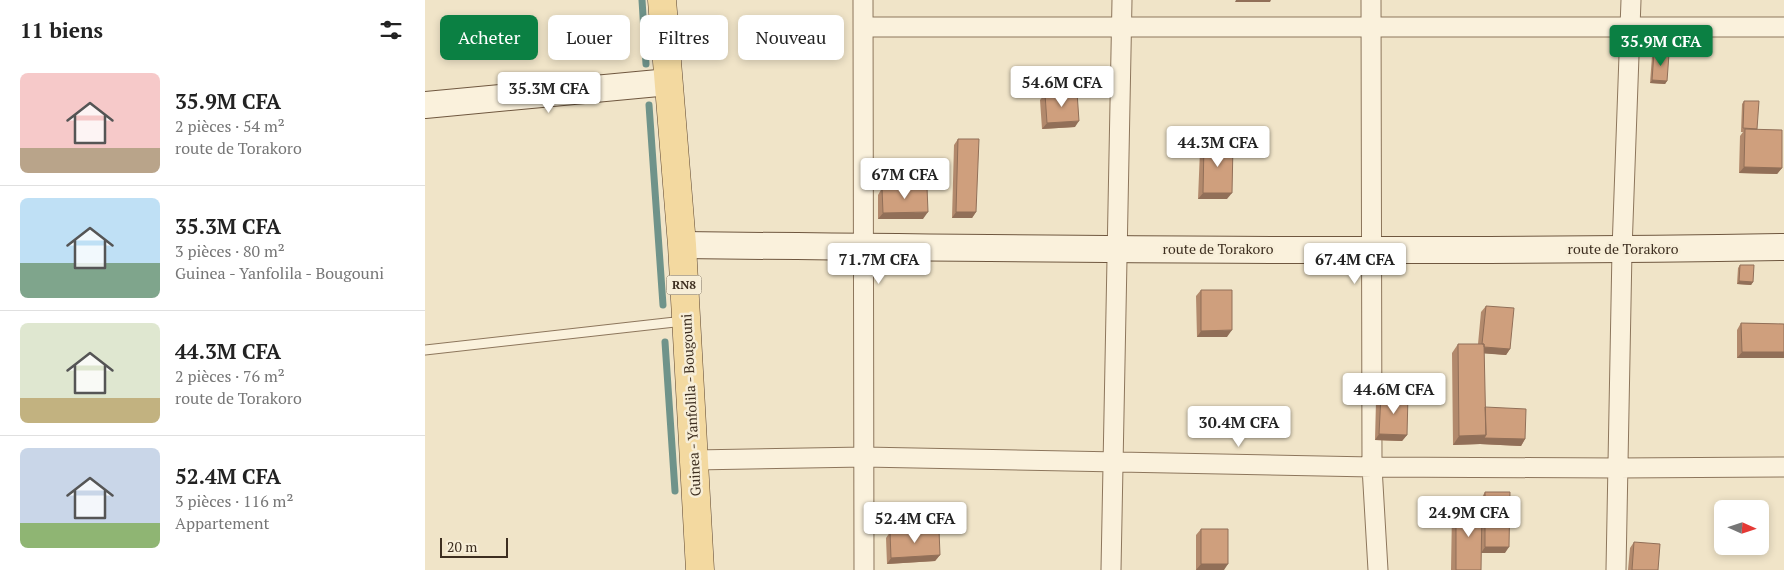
<!DOCTYPE html>
<html lang="fr">
<head>
<meta charset="utf-8">
<style>
  body { margin:0; font-family:"PT Serif",serif; background:#f2f2f2; color:#222; height:100vh; display:flex; flex-direction:column; font-size:19px; white-space:nowrap }
  * { box-sizing:border-box; margin:0 }
  p { font-size:16px; color:#767676 }
  .icon { flex:none; width:28px; height:28px; fill:none; stroke:currentColor; stroke-width:2; stroke-linecap:round; stroke-linejoin:round }
  .map { position:relative; flex:1; overflow:hidden }
  .drawer { display:flex; flex-direction:column; background:#fff; width:425px }
  .drawer>* { flex:none }
  .guide { position:absolute; left:15px; top:15px; width:475px; height:45px; display:flex; gap:10px }
  .needle { width:32px; rotate:93deg }
  .fabs { position:absolute; left:1289px; top:500px; display:grid; gap:10px }
  .fabs a { display:grid; place-items:center; width:55px; height:55px; border-radius:8px; background:#fff; box-shadow:0 2px 8px #0003; font-size:25px }
  .scale { position:absolute; left:15px; bottom:12px; width:68px; box-sizing:border-box; padding-left:5px; border:2px solid #3d2e20; border-top:0; font-size:14px; line-height:18px; white-space:nowrap; color:#3d2e20; -webkit-text-stroke:4px #f7eed8; paint-order:stroke }
  .price { position:absolute; translate:-50% -42px; padding:0 11px; border-radius:5px; background:#fff; color:#222; font-size:16px; line-height:32px; filter:drop-shadow(0 1px 2px #0008) }
  .price::after { content:''; position:absolute; left:50%; top:30px; width:15px; height:11px; margin-left:-8px; background:inherit; clip-path:polygon(0 0,100% 0,50% 100%) }
  .price.current { background:#0b8043; color:#fff }
  ul { padding:0; list-style:none }
  li { display:flex; align-items:center; gap:15px; height:125px; padding:0 20px }
  li+li { border-top:1px solid #e0e0e0 }
  li span { display:grid; place-items:center; flex:none; width:140px; height:100px; border-radius:8px; color:#555 }
  li>.icon { margin-inline-start:auto }
  span .icon { width:60px; height:60px; fill:#fffc; stroke-width:1 }
  li b { font-size:21px }
  h2 { display:flex; justify-content:space-between; align-items:center; height:60px; padding:0 20px; font-size:21px }
  .chip { padding:0 18px; border-radius:8px; background:#fff; box-shadow:0 2px 8px #0003; font-size:18px; line-height:45px }
  .chip.current { background:#0b8043; color:#fff }
  main { display:flex; flex:1; min-height:0 }
  .map>svg:first-child { display:block }
  .lines { fill:none; stroke-linecap:round; stroke-linejoin:round }
  .stream { stroke:#6f938a; stroke-width:7 }
  .lane-casing { stroke:#8d765c; stroke-width:11 }
  .street-casing { stroke:#8d765c; stroke-width:21 }
  .secondary-casing { stroke:#6f573f; stroke-width:28 }
  .primary-casing { stroke:#5b4430; stroke-width:29 }
  .lane { stroke:#faf1dc; stroke-width:9 }
  .street { stroke:#faf1dc; stroke-width:19 }
  .secondary { stroke:#faf1dc; stroke-width:26 }
  .primary { stroke:#f3d9a0; stroke-width:28 }
  .wall { fill:#b2896c }
  .shaded-wall { fill:#916f58 }
  .building { fill:#cf9f7d; stroke:#916f58 }
  .labels { text-anchor:middle; stroke-width:5; stroke-linejoin:round; paint-order:stroke }
  .shield { fill:#f7eed8; stroke:#756857; stroke-width:1 }
  .shield-label { font-size:12px; font-weight:bold; fill:#3d2e20 }
  .street-label { font-size:14px; fill:#3d2e20; stroke:#f7eed8 }
</style>
</head>
<body>
<main>
<section class="drawer">
<h2>11 biens<svg class="icon" aria-label="filters" viewBox="0 0 24 24"><path d="M4 7h16M4 17h16"/><circle cx="9" cy="7" r="2"/><circle cx="15" cy="17" r="2"/></svg></h2>
<ul>
<li><span style="background:linear-gradient(#f6c9c9 75%,#b9a48a 0)"><svg class="icon" aria-label="home" viewBox="0 0 24 24"><path d="M3 11l9-7 9 7M6 9v11h12V9"/></svg></span><div><b>35.9M CFA</b><p>2 pièces · 54 m²</p><p>route de Torakoro</p></div></li>
<li><span style="background:linear-gradient(#bfe0f5 65%,#7fa58c 0)"><svg class="icon" aria-label="home" viewBox="0 0 24 24"><path d="M3 11l9-7 9 7M6 9v11h12V9"/></svg></span><div><b>35.3M CFA</b><p>3 pièces · 80 m²</p><p>Guinea - Yanfolila - Bougouni</p></div></li>
<li><span style="background:linear-gradient(#dfe7d0 75%,#c2b280 0)"><svg class="icon" aria-label="home" viewBox="0 0 24 24"><path d="M3 11l9-7 9 7M6 9v11h12V9"/></svg></span><div><b>44.3M CFA</b><p>2 pièces · 76 m²</p><p>route de Torakoro</p></div></li>
<li><span style="background:linear-gradient(#c9d6e8 75%,#8fb573 0)"><svg class="icon" aria-label="home" viewBox="0 0 24 24"><path d="M3 11l9-7 9 7M6 9v11h12V9"/></svg></span><div><b>52.4M CFA</b><p>3 pièces · 116 m²</p><p>Appartement</p></div></li>
</ul>
</section>
<div class="map">
<svg width="1359" height="570" viewBox="0 0 1359 570">
  <rect width="100%" height="100%" fill="#f0e4c8"/>
  <g class="lines">
    <path class="stream" d="M217,0L221,64
      M224,105L238,305
      M240,342L250,491"/>
    <g class="lane-casing">
      <path id="lane" d="M0,350L259,321"/>
    </g>
    <g class="street-casing">
      <path id="street" d="M438,0L439,570
        M946,0L947,467L953,570
        M438,27H1359
        M269,460L439,457L947,467L1192,468L1359,467
        M686,570L697,0
        M1191,570L1197,250L1206,0"/>
    </g>
    <g class="secondary-casing">
      <path id="secondary" d="M0,105L244,82
        M257,245C624,249 992,253 1359,247"/>
    </g>
    <g class="primary-casing">
      <path id="primary" d="M237,0L257,245L275,570"/>
    </g>
    <use href="#lane" class="lane"/>
    <use href="#street" class="street"/>
    <use href="#secondary" class="secondary"/>
    <use href="#primary" class="primary"/>
  </g>
  <path class="wall" d="M1229,53L1242,81L1240,84L1225,83L1227,56Z
    M620,94L650,127L617,129L615,100Z
    M1319,101L1332,129V130L1357,168L1352,174L1314,173L1315,136L1318,132H1316L1317,104Z
    M533,139L551,212L547,218H527L529,145Z
    M779,144L802,199H773L775,150Z
    M457,188L498,219H453V195Z
    M1315,265L1328,282L1326,285L1312,284L1313,268Z
    M776,290L802,337H772L771,296Z
    M1061,306L1085,349L1081,355L1059,353L1060,407L1100,439L1096,446L1055,444L1028,445L1027,353L1033,344H1053L1056,312Z
    M1316,323L1359,324V358H1312V330Z
    M956,395L982,435L977,441L950,440L951,401Z
    M1060,492L1080,553H1056V570H1026L1027,512L1031,505L1056,506V499Z
    M776,529L799,570H771V535Z
    M465,532L515,555L510,561L462,564L461,538Z
    M1209,542L1233,570H1203L1205,548Z"/>
  <path class="shaded-wall" d="M811,0H846L845,2H810Z
    M1227,80L1242,81L1240,84L1225,83Z
    M654,121L650,127L617,129L622,123Z
    M1319,167L1357,168L1352,174L1314,173Z
    M778,193H807L802,199H773Z
    M503,212L498,219H453L458,213Z
    M531,212H551L547,218H527Z
    M1314,281L1328,282L1326,285L1312,284Z
    M807,330L802,337H772L776,331Z
    M1057,347L1085,349L1081,355L1053,353Z
    M1317,352H1359V358H1312Z
    M954,434L982,435L977,441L950,440Z
    M1061,435L1100,439L1096,446L1055,444L1028,445L1034,436Z
    M1060,547H1084L1080,553H1056Z
    M515,555L510,561L462,564L466,558Z
    M776,564H803L799,570H771Z"/>
  <path class="building" d="M1229,53L1244,54L1242,81L1227,80Z
    M652,92L654,121L622,123L620,94Z
    M1319,101H1334L1332,129L1318,128Z
    M1320,129L1357,130V168L1319,167Z
    M533,139H554L551,212H531Z
    M779,144H808L807,193H778Z
    M502,187L503,212L458,213L457,188Z
    M1315,265H1329L1328,282L1314,281Z
    M776,290H807V330L776,331Z
    M1061,306L1089,308L1085,349L1059,347V344H1057Z
    M1316,323L1359,324V352H1317Z
    M1033,344H1059L1061,435L1034,436Z
    M956,395H983L982,435L954,434Z
    M1060,407L1101,409L1100,439L1059,438L1061,435Z
    M1060,492H1085L1084,547H1060Z
    M1031,505L1057,506L1056,570H1031Z
    M776,529H803V564H776Z
    M514,530L515,555L466,558L465,532Z
    M1209,542L1235,544L1233,570H1207Z"/>
  <g class="labels">
    <rect class="shield" x="241.5" y="275.5" width="35" height="19" rx="4"/>
    <g class="shield-label">
      <text x="259" y="289">RN8</text>
    </g>
    <g class="street-label">
      <text x="793" y="254">route de Torakoro</text>
      <text x="1198" y="254">route de Torakoro</text>
      <text transform="translate(266 405) rotate(-93)" y="5">Guinea - Yanfolila - Bougouni</text>
    </g>
  </g>
</svg>
<div class="fabs">
<a><svg class="needle" viewBox="-14 -14 28 28"><path d="M0-13l5 13h-10z" fill="#e53935"/><path d="M0 13l5-13h-10z" fill="#767676"/></svg></a>
</div>
<div class="scale">20 m</div>
<b class="price current" style="left:1236px;top:67px">35.9M CFA</b>
<b class="price" style="left:637px;top:108px">54.6M CFA</b>
<b class="price" style="left:124px;top:114px">35.3M CFA</b>
<b class="price" style="left:793px;top:168px">44.3M CFA</b>
<b class="price" style="left:480px;top:200px">67M CFA</b>
<b class="price" style="left:454px;top:285px">71.7M CFA</b>
<b class="price" style="left:930px;top:285px">67.4M CFA</b>
<b class="price" style="left:969px;top:415px">44.6M CFA</b>
<b class="price" style="left:814px;top:448px">30.4M CFA</b>
<b class="price" style="left:1044px;top:538px">24.9M CFA</b>
<b class="price" style="left:490px;top:544px">52.4M CFA</b>
<div class="guide">
<a class="chip current">Acheter</a>
<a class="chip">Louer</a>
<a class="chip">Filtres</a>
<a class="chip">Nouveau</a>
</div>
</div>
</main>
</body>
</html>
